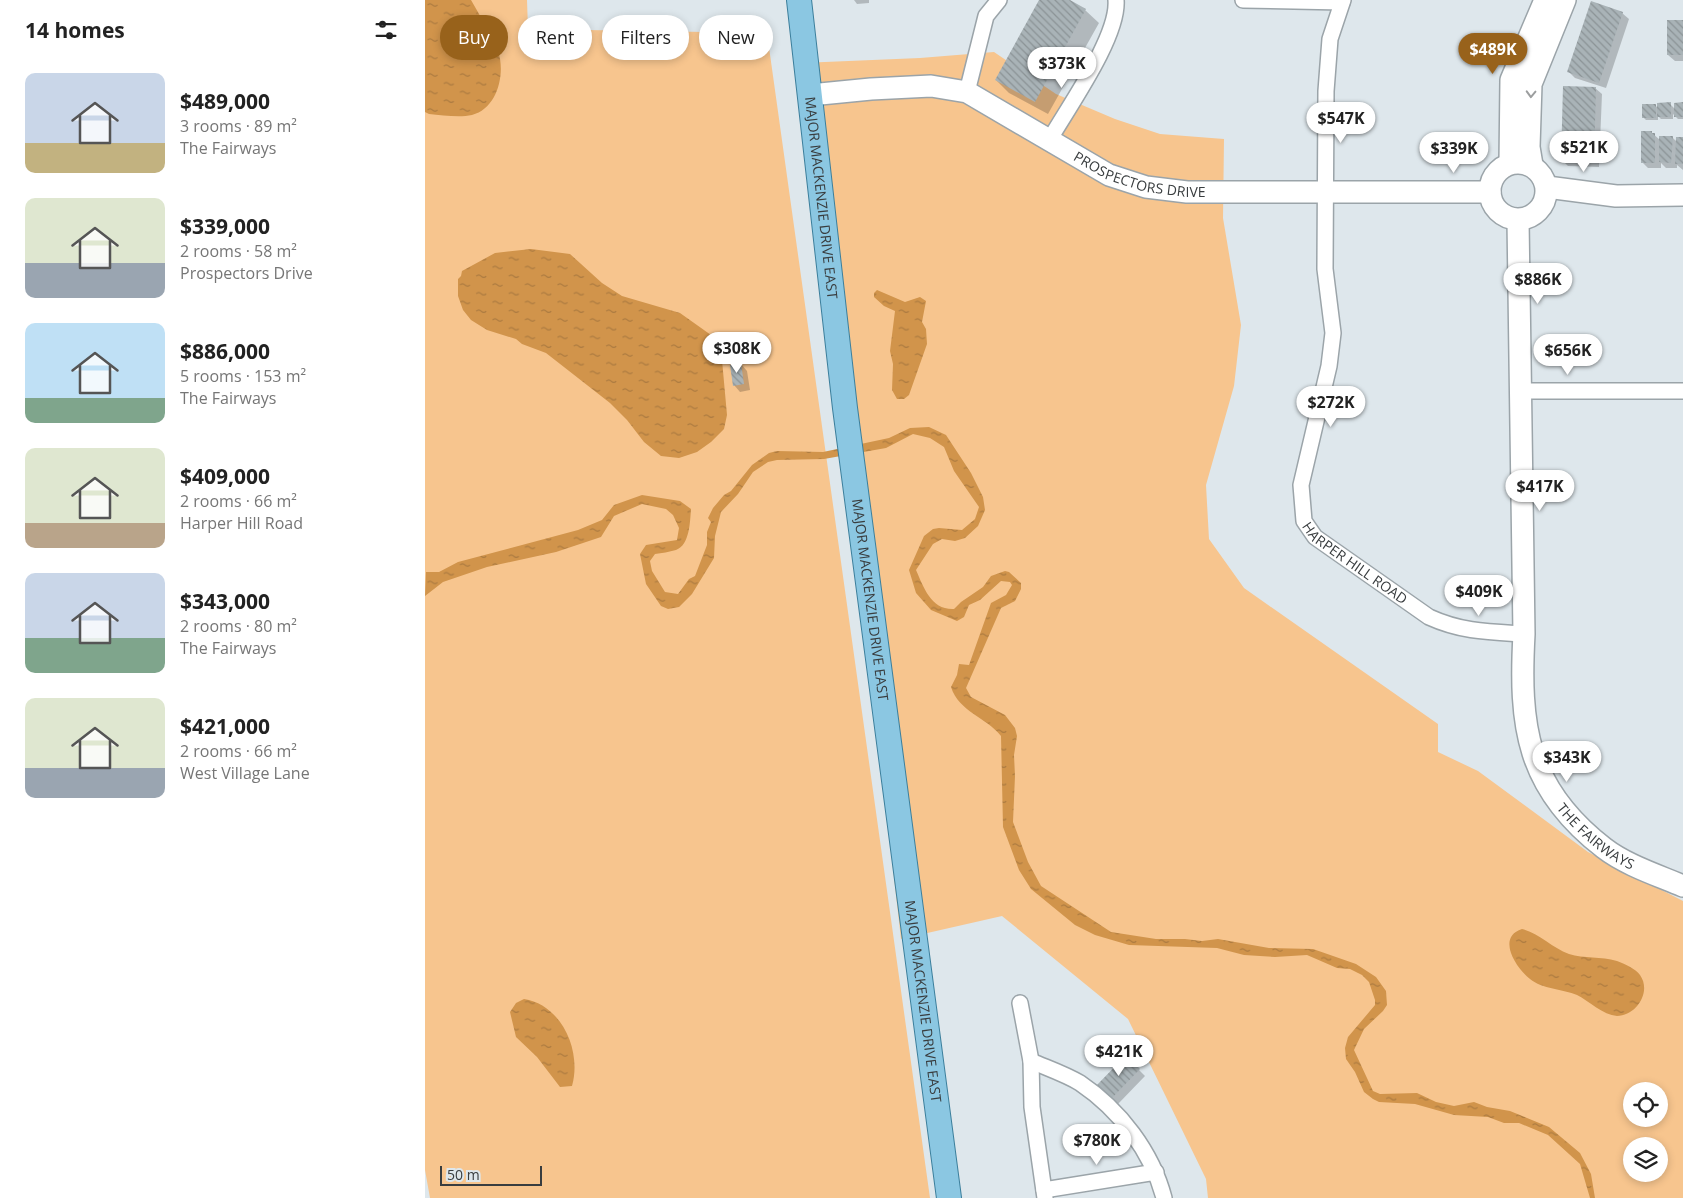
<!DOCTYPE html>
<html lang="en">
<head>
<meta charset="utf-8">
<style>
  body { margin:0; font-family:"Open Sans",sans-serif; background:#f6f6f6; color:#222; height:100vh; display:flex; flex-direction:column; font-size:19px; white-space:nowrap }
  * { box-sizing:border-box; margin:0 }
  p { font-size:16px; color:#767676 }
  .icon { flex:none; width:28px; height:28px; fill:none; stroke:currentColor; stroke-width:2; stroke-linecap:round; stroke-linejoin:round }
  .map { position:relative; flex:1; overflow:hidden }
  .drawer { display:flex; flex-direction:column; background:#fff; width:425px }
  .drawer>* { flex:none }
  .top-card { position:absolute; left:15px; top:15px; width:475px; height:45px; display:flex; gap:10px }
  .buttons { position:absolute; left:1198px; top:1082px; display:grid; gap:10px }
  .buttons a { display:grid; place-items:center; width:45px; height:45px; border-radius:50%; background:#fff; box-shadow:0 2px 8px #0003; font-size:25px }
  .scale { position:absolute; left:15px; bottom:12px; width:102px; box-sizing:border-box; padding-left:5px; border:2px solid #393d3f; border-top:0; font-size:14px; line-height:18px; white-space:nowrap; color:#393d3f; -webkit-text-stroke:4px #dee7ec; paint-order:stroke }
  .price { position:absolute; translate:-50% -42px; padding:0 11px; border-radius:18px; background:#fff; color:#222; font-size:16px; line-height:32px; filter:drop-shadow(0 1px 2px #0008) }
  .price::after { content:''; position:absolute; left:50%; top:30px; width:15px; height:11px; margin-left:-8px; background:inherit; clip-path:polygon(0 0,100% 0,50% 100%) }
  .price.active { background:#98621b; color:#fff }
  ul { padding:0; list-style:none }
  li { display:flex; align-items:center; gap:15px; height:125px; padding:0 25px }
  li span { display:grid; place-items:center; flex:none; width:140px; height:100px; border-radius:10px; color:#555 }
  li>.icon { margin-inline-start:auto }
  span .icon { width:60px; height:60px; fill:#fffc; stroke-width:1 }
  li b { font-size:21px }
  h2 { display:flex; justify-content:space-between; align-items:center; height:60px; padding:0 25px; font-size:21px }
  .tag { padding:0 18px; border-radius:22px; background:#fff; box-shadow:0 2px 8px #0003; font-size:18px; line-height:45px }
  .tag.active { background:#98621b; color:#fff }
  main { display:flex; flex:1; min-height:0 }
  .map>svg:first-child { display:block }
  .green { fill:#f7c58e; fill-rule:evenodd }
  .water { fill:url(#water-ripples) }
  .shadow { fill:#0003 }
  .building { fill:url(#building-back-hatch) }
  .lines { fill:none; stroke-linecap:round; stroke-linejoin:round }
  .street-casing { stroke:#9ba4a9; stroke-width:18 }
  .secondary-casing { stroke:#9ba4a9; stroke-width:24 }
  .primary-casing { stroke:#3c7f9c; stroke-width:26 }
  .street { stroke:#fff; stroke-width:15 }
  .secondary { stroke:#fff; stroke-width:21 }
  .primary { stroke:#8bc7e2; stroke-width:24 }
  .oneway { stroke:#9c9e9f }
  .labels { text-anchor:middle; stroke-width:4; stroke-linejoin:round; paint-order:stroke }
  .street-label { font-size:14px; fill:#393d3f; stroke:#dee7ec }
</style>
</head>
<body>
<main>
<section class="drawer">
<h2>14 homes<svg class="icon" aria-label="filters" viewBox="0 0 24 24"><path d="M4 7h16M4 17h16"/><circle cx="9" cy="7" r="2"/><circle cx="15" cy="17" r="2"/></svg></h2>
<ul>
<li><span style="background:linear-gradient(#c9d6e8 70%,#c2b280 0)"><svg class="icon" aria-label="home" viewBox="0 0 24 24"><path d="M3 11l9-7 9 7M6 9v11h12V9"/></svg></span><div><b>$489,000</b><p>3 rooms · 89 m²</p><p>The Fairways</p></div></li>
<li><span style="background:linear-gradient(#dfe7d0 65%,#9aa5b1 0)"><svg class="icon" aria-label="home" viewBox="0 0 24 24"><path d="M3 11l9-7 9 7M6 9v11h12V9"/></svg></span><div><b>$339,000</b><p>2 rooms · 58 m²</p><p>Prospectors Drive</p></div></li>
<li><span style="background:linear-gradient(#bfe0f5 75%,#7fa58c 0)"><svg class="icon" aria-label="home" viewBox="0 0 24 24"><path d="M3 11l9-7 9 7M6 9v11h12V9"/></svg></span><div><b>$886,000</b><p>5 rooms · 153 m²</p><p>The Fairways</p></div></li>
<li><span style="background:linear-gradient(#dfe7d0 75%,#b9a48a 0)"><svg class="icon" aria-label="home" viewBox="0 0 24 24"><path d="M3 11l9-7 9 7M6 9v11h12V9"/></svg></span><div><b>$409,000</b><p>2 rooms · 66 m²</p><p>Harper Hill Road</p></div></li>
<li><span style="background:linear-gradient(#c9d6e8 65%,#7fa58c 0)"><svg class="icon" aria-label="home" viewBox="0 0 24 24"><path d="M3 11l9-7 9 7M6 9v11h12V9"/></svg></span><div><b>$343,000</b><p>2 rooms · 80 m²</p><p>The Fairways</p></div></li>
<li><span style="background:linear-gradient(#dfe7d0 70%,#9aa5b1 0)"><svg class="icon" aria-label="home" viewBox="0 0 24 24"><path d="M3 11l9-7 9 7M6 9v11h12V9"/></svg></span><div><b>$421,000</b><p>2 rooms · 66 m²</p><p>West Village Lane</p></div></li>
</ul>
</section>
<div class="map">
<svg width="1258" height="1198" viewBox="0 0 1258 1198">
  <defs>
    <pattern id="water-ripples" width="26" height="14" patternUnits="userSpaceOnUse" patternTransform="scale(1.25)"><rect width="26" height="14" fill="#d1944b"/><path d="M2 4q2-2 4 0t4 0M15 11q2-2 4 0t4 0" fill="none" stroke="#ab7a40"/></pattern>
    <pattern id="building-back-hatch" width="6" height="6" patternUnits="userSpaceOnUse" patternTransform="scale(1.25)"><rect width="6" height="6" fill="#a9b3b7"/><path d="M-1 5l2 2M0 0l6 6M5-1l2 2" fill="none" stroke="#8b9396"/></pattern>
  </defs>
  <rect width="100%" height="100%" fill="#dee7ec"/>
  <path class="green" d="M0,0H102L103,29L342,33L505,1198H5L0,1170Z
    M569,52L631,94L690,119L735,134L799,139L798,218L816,325L809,386L781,485L784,539L819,588L1013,724V752L1053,771L1163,852L1258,901V1198H783L781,1179L703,1019L577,916L476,939L376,63L495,58ZM1206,1091H1234V1119H1206ZM1206,1146H1234V1174H1206Z"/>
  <path class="water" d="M0,0H46C55,16 66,34 73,51C81,74 72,109 47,115C34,118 17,115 4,114L0,112Z
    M106,249L145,254L177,283L197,296L255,313L286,335L293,344L297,360L302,415L299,429L286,442L272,452L254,458L236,456L219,442L202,420L185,403L121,353L97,344L91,339L62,330L46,320L38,310L33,296V279L36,276L37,271L70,253Z
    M452,290L480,302L495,297L501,301L497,322L501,329L502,344L484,395L479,399H472L467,390L468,364L465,351L470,311L459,306L449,297V293Z
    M504,427L521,435L546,473L558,497L560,510L553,526L540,538L530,541L517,539L508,544L491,570C499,588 506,610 529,609L536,602L558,587L566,576L580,571L584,572L596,583V589L590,601L576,608L541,688L546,697L580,715L590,728L592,736L589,755L590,776L588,822L603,862L616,886L686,932L731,939H760L777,941L793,939L844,948L888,949L931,964L951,977L961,991L962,1005L958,1011L939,1029L929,1050L948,1091L955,1094L992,1093L1011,1102L1029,1106L1049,1102L1062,1107L1085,1111L1124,1127L1155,1153L1166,1174L1170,1198H1165L1155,1164L1123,1135L1094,1123H1079L1063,1117L1029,1115L990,1104L954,1102L948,1099L939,1092L930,1072L921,1059L920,1048L923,1037L950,1005V1000L944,982L937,975L925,969L912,968L882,955L850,957L819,955L792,948L704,945L670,935L650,925L606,889L594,870L578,827L576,736C561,717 534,712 526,687L532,675L534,664L544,665L566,603L581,595L587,585L585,582L576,581L555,600L544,605L539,617L532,621L506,610L491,593L484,570L499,536L508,529L514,528L537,530L550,519L554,507L529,471L519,447L505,438L488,434L461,448L399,459L352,460L343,462L328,472L313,494L296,512L290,536L289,558L267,594L254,607L243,609L236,606L221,584L215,554L221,545L252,540L254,528L248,515L241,509L217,504L189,516L176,537L131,552L62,567L18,582L0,596L1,572H14L33,562L153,530L177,520L189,505L217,495L255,501L266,509C265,521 265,545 251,550C244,552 237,553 230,554L225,561L227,571L240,592L253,594L264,579L270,576L282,545V532L286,522L283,518L288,508L299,495L306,491L327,465L344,453L352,451L398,452L464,438L485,428Z
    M1097,929C1114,933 1127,948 1144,954C1159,959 1176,956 1192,961C1198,963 1211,969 1215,975C1227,992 1211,1016 1192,1016C1178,1015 1164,1001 1152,995C1138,989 1117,989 1105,979C1091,968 1071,937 1097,929Z
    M99,999C137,1005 157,1051 147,1086L135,1087L112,1057L91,1037L85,1012L91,1003Z"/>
  <path class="shadow" d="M444,0V3L432,4L429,0Z
    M615,0H643L660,10L674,23L623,114L584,93L571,80Z
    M1197,13L1204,19L1181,88L1150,78L1144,72Z
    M1244,21H1258V61H1250L1243,55Z
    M149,32L156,38V55H124L118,49Z
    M1170,88L1177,94L1174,167L1143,166L1137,160Z
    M1245,104L1250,109V104H1258V119H1253L1248,114V119H1236L1233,116V120H1221L1218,117L1230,105L1233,108Z
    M1226,132L1235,140L1247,137L1252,142V138H1258V170L1252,165V168H1241L1236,163V168H1223L1217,162Z
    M316,364L322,371L325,390L315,392L309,385Z
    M701,1057L720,1076L693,1104L674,1085Z"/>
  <path class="building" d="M614,0H645L661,9L610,102L570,80Z
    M1166,1L1198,12L1174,83L1142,72Z
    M1242,20H1258V55H1242Z
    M116,31H150V49L117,50Z
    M1138,86L1171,87L1169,161L1136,160Z
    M1246,102V117H1232V103Z
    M1258,102V117H1249V103Z
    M1217,104H1231V118H1217Z
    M1216,131H1227V133H1230V163H1216Z
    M1234,136H1248L1246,163L1234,162Z
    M1251,137H1258V164H1250Z
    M316,363L319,384L308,386L305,365Z
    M701,1055L715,1069L686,1099L672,1085Z"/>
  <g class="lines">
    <g class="street-casing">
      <g id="street">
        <path d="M818,0L917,2"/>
        <path id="s1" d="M918,0L905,39L901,91L900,269L908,333L904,366L876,485L879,521L890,537L1004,617C1037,632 1064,632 1099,634"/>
        <path d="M542,92L561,16L574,0"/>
        <path d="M625,139C644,106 694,36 691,0"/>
        <path d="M1096,391H1258"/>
        <path d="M595,1003L606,1061L607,1107L620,1198"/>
        <path d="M606,1061C622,1068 640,1074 655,1083C695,1110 727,1152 739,1198"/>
        <path d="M619,1190L731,1172"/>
      </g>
    </g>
    <g class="secondary-casing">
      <g id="secondary">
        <path id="s2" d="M385,95L446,89L506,86L542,92L684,175L721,187L762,192H1065"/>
        <circle cx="1093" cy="191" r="28"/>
        <path d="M1085,163L1086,80L1120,0"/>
        <path d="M1107,165L1104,147L1106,84L1140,0"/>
        <path d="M1122,187L1191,196L1258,195"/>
        <path id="s3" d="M1093,220L1099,634C1094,725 1101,788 1179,848C1201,865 1232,875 1258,886"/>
      </g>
    </g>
    <g class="primary-casing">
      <g id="primary">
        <path id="s4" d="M374,0L420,408L524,1198"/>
      </g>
    </g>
    <use href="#street" class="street"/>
    <use href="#secondary" class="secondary"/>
    <use href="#primary" class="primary"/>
  </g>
  <defs><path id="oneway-chevron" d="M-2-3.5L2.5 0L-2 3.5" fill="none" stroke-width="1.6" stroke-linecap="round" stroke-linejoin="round" transform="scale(1.25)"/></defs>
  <use class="oneway" href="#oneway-chevron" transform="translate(1106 94) rotate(92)"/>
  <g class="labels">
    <g class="street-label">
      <text dy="5" stroke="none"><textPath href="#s2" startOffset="352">PROSPECTORS DRIVE</textPath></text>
      <text dy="5" stroke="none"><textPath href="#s4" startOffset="199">MAJOR MACKENZIE DRIVE EAST</textPath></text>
      <text dy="5" stroke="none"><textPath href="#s1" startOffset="594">HARPER HILL ROAD</textPath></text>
      <text dy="5" stroke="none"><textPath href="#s4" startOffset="604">MAJOR MACKENZIE DRIVE EAST</textPath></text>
      <text dy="5" stroke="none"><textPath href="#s3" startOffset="641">THE FAIRWAYS</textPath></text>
      <text dy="5" stroke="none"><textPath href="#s4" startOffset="1009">MAJOR MACKENZIE DRIVE EAST</textPath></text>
    </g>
  </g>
</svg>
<div class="buttons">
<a><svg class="icon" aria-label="locate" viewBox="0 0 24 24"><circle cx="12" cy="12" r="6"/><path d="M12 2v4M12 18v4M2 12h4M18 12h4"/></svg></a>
<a><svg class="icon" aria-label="layers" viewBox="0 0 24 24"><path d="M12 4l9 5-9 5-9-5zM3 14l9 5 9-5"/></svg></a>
</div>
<div class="scale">50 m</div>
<b class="price active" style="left:1068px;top:75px">$489K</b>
<b class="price" style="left:637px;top:89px">$373K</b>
<b class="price" style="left:916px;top:144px">$547K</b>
<b class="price" style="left:1159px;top:173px">$521K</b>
<b class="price" style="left:1029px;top:174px">$339K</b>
<b class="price" style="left:1113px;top:305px">$886K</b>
<b class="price" style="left:312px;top:374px">$308K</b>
<b class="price" style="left:1143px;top:376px">$656K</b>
<b class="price" style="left:906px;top:428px">$272K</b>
<b class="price" style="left:1115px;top:512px">$417K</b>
<b class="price" style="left:1054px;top:617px">$409K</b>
<b class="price" style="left:1142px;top:783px">$343K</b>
<b class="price" style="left:694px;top:1077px">$421K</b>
<b class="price" style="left:672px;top:1166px">$780K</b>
<div class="top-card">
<a class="tag active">Buy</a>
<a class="tag">Rent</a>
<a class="tag">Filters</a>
<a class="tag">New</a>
</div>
</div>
</main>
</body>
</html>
